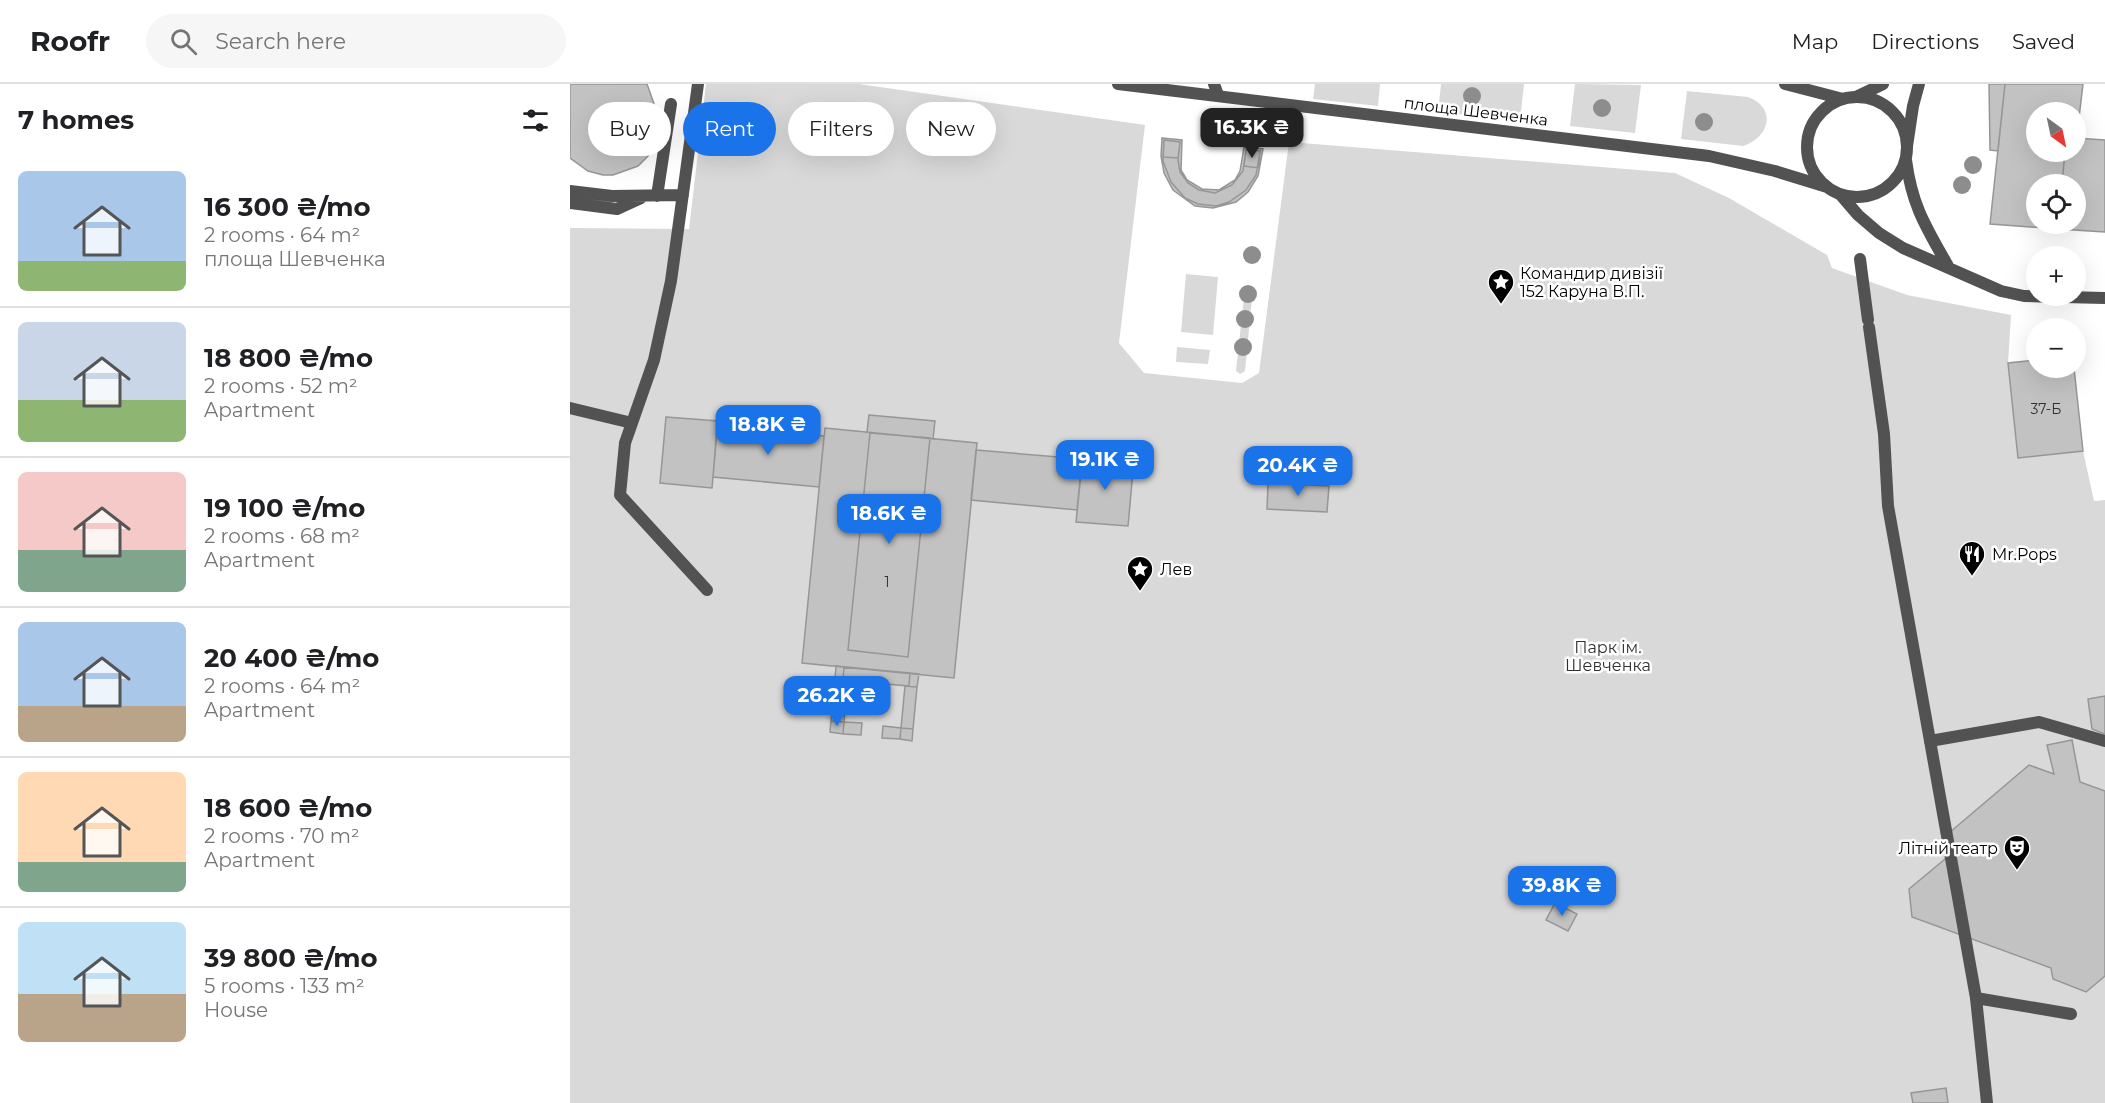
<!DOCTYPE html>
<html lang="en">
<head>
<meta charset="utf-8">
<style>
  body { margin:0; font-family:Montserrat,sans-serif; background:#f6f6f6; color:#202124; height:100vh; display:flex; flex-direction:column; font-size:22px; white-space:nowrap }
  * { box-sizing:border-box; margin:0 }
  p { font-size:20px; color:#757577 }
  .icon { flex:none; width:33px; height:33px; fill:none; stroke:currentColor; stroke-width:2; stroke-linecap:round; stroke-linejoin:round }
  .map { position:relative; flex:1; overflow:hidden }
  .side { display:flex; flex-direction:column; background:#fff; width:570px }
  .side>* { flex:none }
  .banner { position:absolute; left:18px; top:18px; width:570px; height:54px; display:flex; gap:12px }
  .needle { width:39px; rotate:147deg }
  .buttons { position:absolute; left:1456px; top:18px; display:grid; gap:12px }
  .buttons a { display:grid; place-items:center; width:60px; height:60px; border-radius:50%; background:#fff; box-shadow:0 6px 24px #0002; font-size:30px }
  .price { position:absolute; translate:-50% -51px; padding:0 14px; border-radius:12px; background:#1a73e8; color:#fff; font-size:20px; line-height:39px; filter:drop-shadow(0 2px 3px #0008) }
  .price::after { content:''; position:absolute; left:50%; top:36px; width:18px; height:14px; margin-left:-9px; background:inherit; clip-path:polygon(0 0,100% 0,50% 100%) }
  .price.active { background:#222; color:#fff }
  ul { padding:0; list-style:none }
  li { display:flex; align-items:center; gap:18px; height:150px; padding:0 18px }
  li+li { border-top:2px solid #e0e0e0 }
  li span { display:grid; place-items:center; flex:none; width:168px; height:120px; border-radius:9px; color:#555 }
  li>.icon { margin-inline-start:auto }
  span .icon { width:72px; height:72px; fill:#fffc; stroke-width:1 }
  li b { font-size:26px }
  h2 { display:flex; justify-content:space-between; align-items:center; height:72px; padding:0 18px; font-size:26px }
  .tag { padding:0 21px; border-radius:27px; background:#fff; box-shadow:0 6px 24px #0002; font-size:21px; line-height:54px }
  .tag.active { background:#1a73e8; color:#fff }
  header { display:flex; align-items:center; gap:36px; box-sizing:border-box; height:84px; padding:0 30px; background:#fff; border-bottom:2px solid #e0e0e0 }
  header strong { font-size:28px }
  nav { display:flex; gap:33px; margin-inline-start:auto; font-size:21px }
  .search { width:420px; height:54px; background:#f6f6f6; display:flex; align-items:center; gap:15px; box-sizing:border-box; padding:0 21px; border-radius:33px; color:#757577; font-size:22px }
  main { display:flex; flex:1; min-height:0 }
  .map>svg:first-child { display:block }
  .green { fill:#d9d9d9 }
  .building { fill:#c2c2c2; stroke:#969696; stroke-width:1.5 }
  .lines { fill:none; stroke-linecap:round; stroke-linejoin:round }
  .service { stroke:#525252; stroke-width:12 }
  .pedestrian { stroke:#525252; stroke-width:12 }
  .minor { stroke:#525252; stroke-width:12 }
  .tertiary { stroke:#525252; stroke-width:12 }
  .tree { fill:#8d8d8d }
  .labels { text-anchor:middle; stroke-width:5; stroke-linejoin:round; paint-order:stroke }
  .number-label { font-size:14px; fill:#303030 }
  .street-label { font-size:16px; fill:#000; stroke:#fff }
  .poi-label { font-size:16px; fill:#000; stroke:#fff; text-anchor:start }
  .park-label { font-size:16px; fill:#303030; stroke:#fff }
</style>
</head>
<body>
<header>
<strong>Roofr</strong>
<div class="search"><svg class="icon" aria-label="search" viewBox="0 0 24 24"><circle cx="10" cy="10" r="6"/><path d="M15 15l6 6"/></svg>Search here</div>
<nav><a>Map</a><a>Directions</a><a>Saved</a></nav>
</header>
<main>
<section class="side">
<h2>7 homes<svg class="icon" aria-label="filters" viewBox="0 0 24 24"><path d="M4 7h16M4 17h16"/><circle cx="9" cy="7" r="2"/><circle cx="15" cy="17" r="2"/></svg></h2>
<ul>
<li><span style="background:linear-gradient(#a9c7e8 75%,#8fb573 0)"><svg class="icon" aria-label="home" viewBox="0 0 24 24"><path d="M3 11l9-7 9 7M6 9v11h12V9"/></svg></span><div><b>16 300 ₴/mo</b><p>2 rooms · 64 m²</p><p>площа Шевченка</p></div></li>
<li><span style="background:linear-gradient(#c9d6e8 65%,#8fb573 0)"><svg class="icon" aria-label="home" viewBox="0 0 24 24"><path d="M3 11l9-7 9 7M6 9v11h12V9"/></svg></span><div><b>18 800 ₴/mo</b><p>2 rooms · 52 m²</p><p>Apartment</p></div></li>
<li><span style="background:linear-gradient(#f6c9c9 65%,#7fa58c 0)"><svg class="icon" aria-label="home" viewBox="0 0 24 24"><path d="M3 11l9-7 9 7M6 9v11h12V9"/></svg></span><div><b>19 100 ₴/mo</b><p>2 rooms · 68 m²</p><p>Apartment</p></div></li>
<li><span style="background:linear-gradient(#a9c7e8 70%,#b9a48a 0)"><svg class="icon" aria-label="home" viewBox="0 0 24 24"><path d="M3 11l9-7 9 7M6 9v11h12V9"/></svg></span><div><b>20 400 ₴/mo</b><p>2 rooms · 64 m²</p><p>Apartment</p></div></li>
<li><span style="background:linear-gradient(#ffd9b3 75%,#7fa58c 0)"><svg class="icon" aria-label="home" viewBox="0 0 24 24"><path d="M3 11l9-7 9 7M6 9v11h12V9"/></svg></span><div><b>18 600 ₴/mo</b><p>2 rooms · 70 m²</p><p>Apartment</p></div></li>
<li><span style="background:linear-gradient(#bfe0f5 60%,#b9a48a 0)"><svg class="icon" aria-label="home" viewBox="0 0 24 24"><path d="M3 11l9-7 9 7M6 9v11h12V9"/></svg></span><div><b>39 800 ₴/mo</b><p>5 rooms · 133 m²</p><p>House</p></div></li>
</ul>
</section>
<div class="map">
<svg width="1535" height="1019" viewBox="0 0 1535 1019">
  <rect width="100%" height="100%" fill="#fff"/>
  <path class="green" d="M136,0H289L575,41L549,259L574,289L672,299L689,289L719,58L1105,89L1159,114L1257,171L1262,184L1337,211L1441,231L1438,279L1448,373L1513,367L1524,417L1535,416V1019H0V144L119,145Z
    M745,0H810L808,22L743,15Z
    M871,0H954L950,37L868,28Z
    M1005,0L1071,1L1065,49L1000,42Z
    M1117,7L1178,13C1207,24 1200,53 1173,62L1111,55Z
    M616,190L648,193L643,251L611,248Z
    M675,203H683L675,287L670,290L666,287Z
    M607,263L640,266L638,280L606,278Z"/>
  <path class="building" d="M0,0H77L89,34V49L78,72L68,82L43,91H33L18,87L0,74Z
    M1419,0H1435L1428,67L1420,66Z
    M1435,0H1513L1507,51L1506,28H1467V68H1495L1492,100H1467V140H1489V145L1420,140Z
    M592,54L612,56L611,86L617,96L632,105L649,106L665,96L670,87L674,63L693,65L688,92L678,108L666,118L643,124L625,122L603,106L594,89L591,72Z
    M1506,54L1535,56V148L1489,145V140H1506V100H1492L1495,68H1506Z
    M594,56L610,58L608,76L610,88L618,99L629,106L645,109L662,101L673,87L676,66L690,67L686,91L676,106L659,118L646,122L628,120L615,114L601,98L593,77Z
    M594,56L610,58L608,74L593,73Z
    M676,66L690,67L689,84L674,82Z
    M1467,276V284H1504L1513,367L1448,374L1438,279Z
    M299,331L365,337L363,355L297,348Z
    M96,333L148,337L142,404L90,399Z
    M147,342L254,352L249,403L143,393Z
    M255,344L407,359L384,594L232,579Z
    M300,349L360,354L338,573L278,566Z
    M406,366L512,375L507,426L401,416Z
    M513,371L564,376L558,442L506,438Z
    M698,399L759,402L757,428L697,425Z
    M266,582L349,590L347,603L265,595Z
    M274,583L340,589L339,602L273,596Z
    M265,595L278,596L274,638L261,637Z
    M335,602L347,603L343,645L331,644Z
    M1535,612V650L1522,645L1518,615Z
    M261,637L274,638L273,650L260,648Z
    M274,638L292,639L291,651L273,650Z
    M313,642L331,644L330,655L312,654Z
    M331,644L343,645L342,657L330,655Z
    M1502,656L1510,698L1535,707V892L1516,908L1483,895L1481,884L1342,833L1339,805L1381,770L1379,749L1459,681L1484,690L1477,661Z
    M985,819L1007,830L998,847L976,836Z
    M1376,1004L1378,1019H1343L1341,1009Z"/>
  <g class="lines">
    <path class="service" d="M128,0L101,197L84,276L55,359L50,411L137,506
      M0,107L42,112L113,111
      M87,112L101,20
      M0,119L47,125L71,114
      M0,324L62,339
      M1360,657L1469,638L1535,657
      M1406,914L1501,930"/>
    <path class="pedestrian" d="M644,0L648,11
      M1290,175L1298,236
      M1299,243L1314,350L1318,422L1406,914L1417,1019"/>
    <path class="minor" d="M1286,13L1313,0
      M1337,62L1343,22L1349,0"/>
    <path class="tertiary" d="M548,0L1139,72L1205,87L1257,103
      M1215,0L1273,15
      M1237 63a50 50 0 1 1 100 0a50 50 0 1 1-100 0Z
      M1336,76C1342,122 1356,143 1378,182
      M1270,110L1288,131L1309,149L1333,164L1431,207L1454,212L1535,214"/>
  </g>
  <g class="tree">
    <circle cx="902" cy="12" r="9"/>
    <circle cx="1032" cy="24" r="9"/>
    <circle cx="1134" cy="38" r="9"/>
    <circle cx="1403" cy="81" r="9"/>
    <circle cx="1392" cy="101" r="9"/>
    <circle cx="682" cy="171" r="9"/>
    <circle cx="678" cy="210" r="9"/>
    <circle cx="675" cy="235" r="9"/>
    <circle cx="673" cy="263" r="9"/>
  </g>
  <defs>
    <g id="sight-pin" transform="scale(1.35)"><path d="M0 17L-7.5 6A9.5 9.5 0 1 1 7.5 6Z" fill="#000" stroke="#fff"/><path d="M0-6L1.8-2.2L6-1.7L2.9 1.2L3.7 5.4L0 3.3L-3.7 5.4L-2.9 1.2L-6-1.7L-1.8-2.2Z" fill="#fff"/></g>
    <g id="restaurant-pin" transform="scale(1.35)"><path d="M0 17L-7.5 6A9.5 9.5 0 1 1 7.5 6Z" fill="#000" stroke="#fff"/><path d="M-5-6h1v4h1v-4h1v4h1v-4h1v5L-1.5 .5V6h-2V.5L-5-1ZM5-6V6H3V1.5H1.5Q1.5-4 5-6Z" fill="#fff"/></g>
    <g id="theatre-pin" transform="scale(1.35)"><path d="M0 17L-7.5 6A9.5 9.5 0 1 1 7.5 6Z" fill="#000" stroke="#fff"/><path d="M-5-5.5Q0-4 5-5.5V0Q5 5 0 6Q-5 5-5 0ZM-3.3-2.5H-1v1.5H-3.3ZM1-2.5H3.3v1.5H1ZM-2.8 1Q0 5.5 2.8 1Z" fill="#fff"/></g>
  </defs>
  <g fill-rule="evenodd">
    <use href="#sight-pin" x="931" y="198"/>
    <use href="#restaurant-pin" x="1402" y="470"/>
    <use href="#sight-pin" x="570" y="485"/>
    <use href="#theatre-pin" x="1447" y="764"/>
  </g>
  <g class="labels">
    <g class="number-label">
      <text x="1476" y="330">37-Б</text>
      <text x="317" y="503">1</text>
    </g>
    <g class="street-label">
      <text transform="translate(906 27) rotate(7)" y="6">площа Шевченка</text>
    </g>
    <g class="poi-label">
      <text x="950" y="195">Командир дивізії<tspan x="950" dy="18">152 Каруна В.П.</tspan></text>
      <text x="1422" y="476">Mr.Pops</text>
      <text x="590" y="491">Лев</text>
      <text x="1428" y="770" text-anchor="end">Літній театр</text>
    </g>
    <g class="park-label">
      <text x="1038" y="569">Парк iм.<tspan x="1038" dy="18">Шевченка</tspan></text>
    </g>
  </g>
</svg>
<div class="buttons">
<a><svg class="needle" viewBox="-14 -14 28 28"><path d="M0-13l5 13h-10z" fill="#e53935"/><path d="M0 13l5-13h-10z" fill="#757577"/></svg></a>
<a><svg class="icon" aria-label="locate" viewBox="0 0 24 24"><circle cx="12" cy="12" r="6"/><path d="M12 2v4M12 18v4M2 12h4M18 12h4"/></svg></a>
<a>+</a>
<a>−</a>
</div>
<b class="price active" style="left:682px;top:75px">16.3K ₴</b>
<b class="price" style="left:198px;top:372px">18.8K ₴</b>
<b class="price" style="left:535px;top:407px">19.1K ₴</b>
<b class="price" style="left:728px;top:413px">20.4K ₴</b>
<b class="price" style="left:319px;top:461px">18.6K ₴</b>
<b class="price" style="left:267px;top:643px">26.2K ₴</b>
<b class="price" style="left:992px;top:833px">39.8K ₴</b>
<div class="banner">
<a class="tag">Buy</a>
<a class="tag active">Rent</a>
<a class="tag">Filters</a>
<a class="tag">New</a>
</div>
</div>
</main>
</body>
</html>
